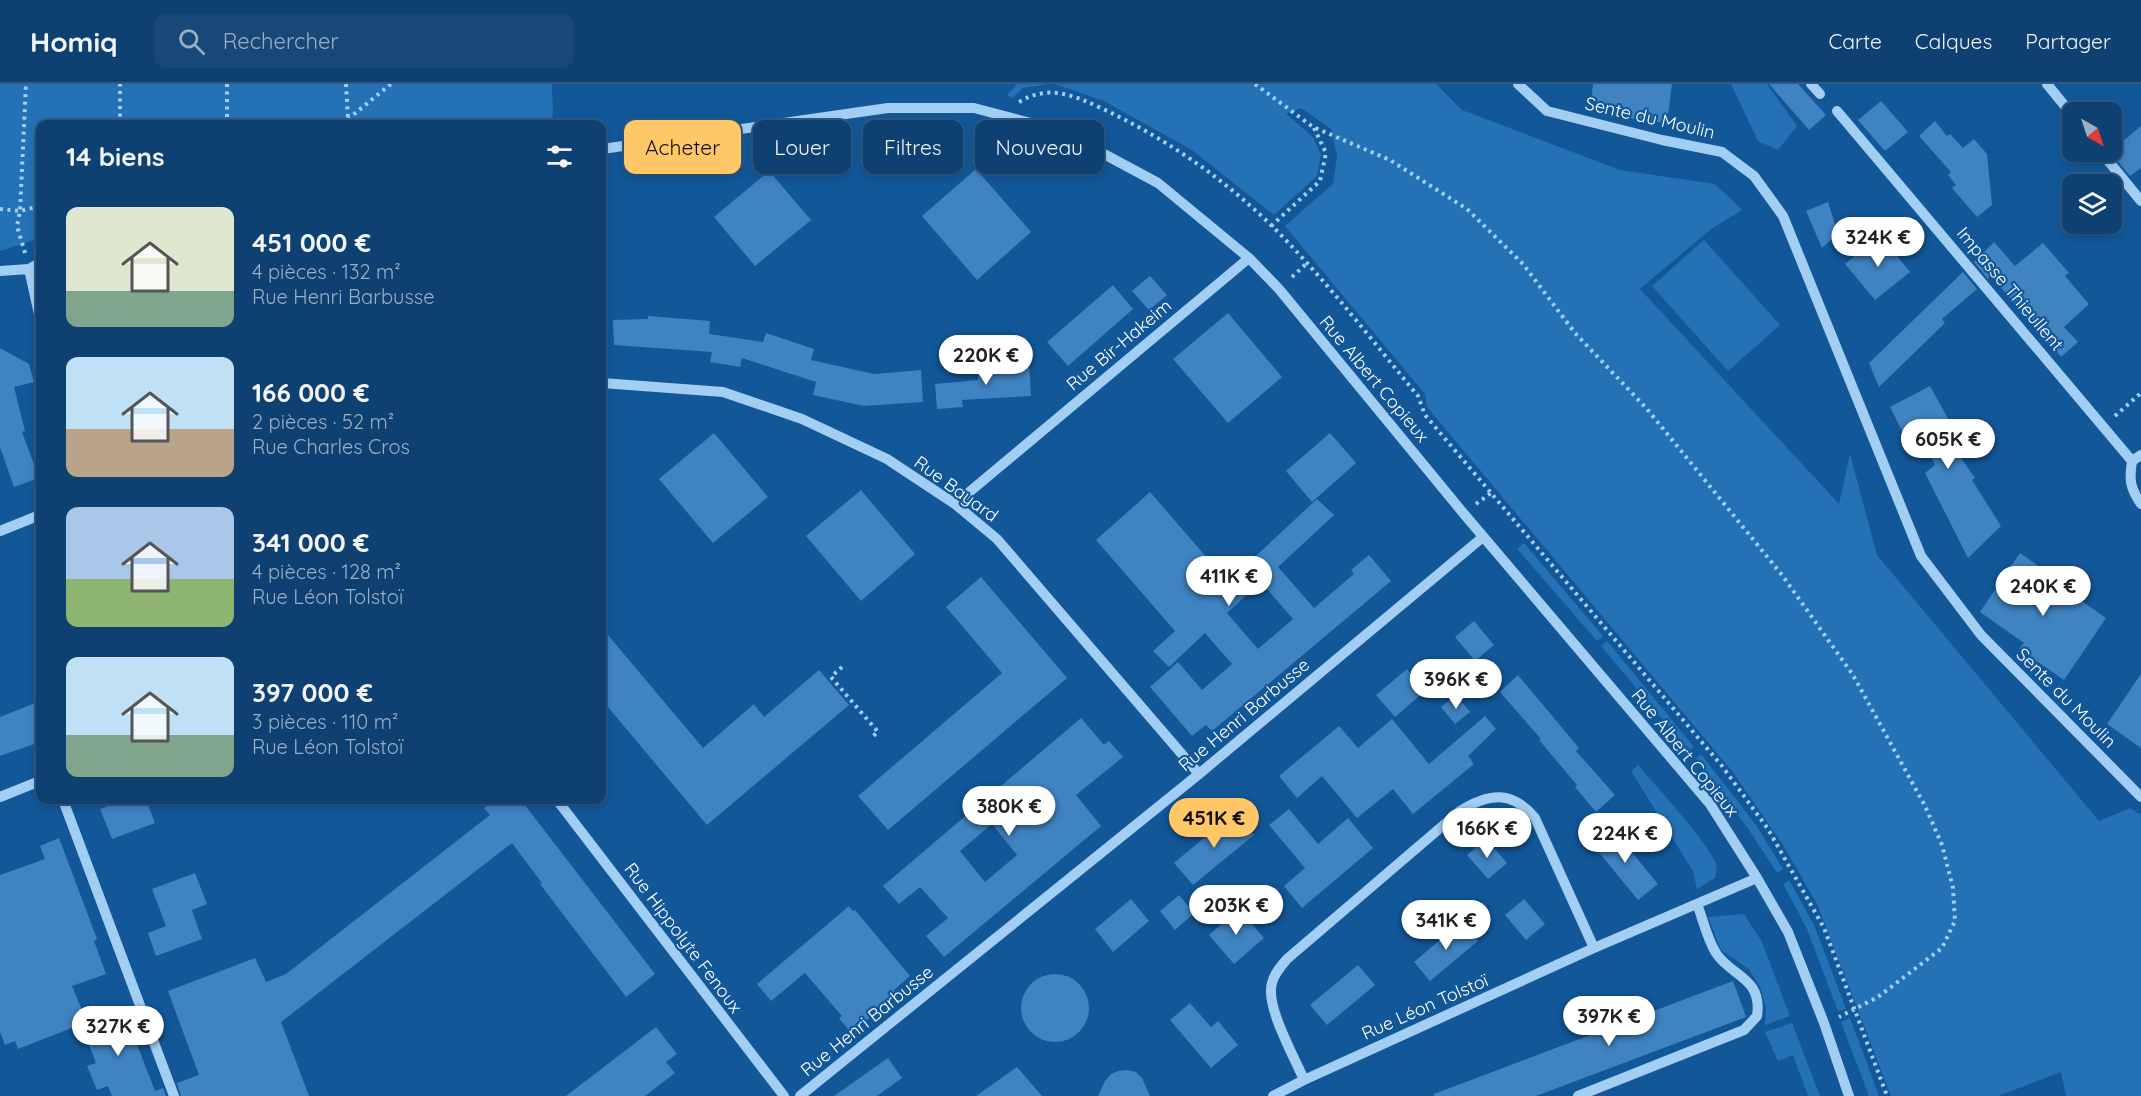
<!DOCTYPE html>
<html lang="fr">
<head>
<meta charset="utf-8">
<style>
  body { margin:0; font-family:Quicksand,sans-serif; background:#174877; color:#f1f3f6; height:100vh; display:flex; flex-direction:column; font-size:22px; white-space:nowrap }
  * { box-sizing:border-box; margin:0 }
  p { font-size:20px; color:#9bafc4 }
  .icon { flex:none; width:33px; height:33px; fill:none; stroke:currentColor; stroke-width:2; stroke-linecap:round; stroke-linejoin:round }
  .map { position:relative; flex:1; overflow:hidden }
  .side { position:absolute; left:36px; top:36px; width:570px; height:684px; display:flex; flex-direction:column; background:#0e4172; border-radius:12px; box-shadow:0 3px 9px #0003,0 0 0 2px #2e5a84 }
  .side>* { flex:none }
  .banner { position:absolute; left:624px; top:36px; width:570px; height:54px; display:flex; gap:12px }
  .needle { width:39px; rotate:141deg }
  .controls { position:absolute; left:2062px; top:18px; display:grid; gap:12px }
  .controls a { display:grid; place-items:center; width:60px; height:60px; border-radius:12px; background:#0e4172; box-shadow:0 3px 9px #0003,0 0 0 2px #2e5a84; font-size:30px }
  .price { position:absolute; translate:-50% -51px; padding:0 14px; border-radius:21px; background:#fff; color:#222; font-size:20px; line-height:39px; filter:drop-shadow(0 2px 3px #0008) }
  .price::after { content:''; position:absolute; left:50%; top:36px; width:18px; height:14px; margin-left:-9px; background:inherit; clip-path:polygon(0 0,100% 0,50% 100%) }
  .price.selected { background:#ffc766; color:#111 }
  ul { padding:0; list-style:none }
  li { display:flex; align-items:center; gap:18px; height:150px; padding:0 30px }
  li span { display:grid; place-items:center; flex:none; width:168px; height:120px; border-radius:12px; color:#555 }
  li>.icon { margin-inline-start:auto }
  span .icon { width:72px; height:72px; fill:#fffc; stroke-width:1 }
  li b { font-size:26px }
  h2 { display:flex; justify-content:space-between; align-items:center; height:72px; padding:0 30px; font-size:26px }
  .chip { padding:0 21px; border-radius:12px; background:#0e4172; box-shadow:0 3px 9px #0003,0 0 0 2px #2e5a84; font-size:21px; line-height:54px }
  .chip.selected { background:#ffc766; color:#111 }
  header { display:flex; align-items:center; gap:36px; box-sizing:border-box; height:84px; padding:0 30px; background:#0e4172; border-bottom:2px solid #2e5a84 }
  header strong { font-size:28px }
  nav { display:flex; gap:33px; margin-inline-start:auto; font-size:21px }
  .search { width:420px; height:54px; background:#174877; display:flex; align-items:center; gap:15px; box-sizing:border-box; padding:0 21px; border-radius:12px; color:#9bafc4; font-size:22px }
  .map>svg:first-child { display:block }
  .green { fill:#2571b6 }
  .building { fill:#3f83c1; fill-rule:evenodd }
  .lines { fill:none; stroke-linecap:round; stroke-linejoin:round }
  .path { stroke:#a3cef3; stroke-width:4; stroke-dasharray:3 4.5; stroke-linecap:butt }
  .minor { stroke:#a3cef3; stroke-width:10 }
  .labels { text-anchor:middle; stroke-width:4.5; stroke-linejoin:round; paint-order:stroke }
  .street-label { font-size:18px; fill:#fff; stroke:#125798 }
</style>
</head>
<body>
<header>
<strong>Homiq</strong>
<div class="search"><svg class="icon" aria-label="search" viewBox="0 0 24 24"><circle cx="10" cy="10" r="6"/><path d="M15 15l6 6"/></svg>Rechercher</div>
<nav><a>Carte</a><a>Calques</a><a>Partager</a></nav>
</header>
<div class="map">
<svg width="2141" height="1012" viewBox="0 0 2141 1012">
  <rect width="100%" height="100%" fill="#125798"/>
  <path class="green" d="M0,0H552L553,40H40V154L0,167Z
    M1017,0H1049L1023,4L1012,14L1007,11Z
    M1055,0H1436L1462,26L1620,86L1715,100L1742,126L1711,145L1640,205L1839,420L1850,370L1877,471L2099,737L2130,724L2141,731V1012H2066L2061,988L1998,1012H1891L1817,820L1783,761L1732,687L1427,323L1425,310L1285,142L1333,100L1337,72L1331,45L1301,24L1286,30L1313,53L1321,71L1317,92L1274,131L1192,66L1104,17Z
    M1731,0H1767L1797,42L1778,66L1758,57Z
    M1704,156L1780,241L1728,287L1652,202Z
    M1524,459L1603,552L1597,557L1517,465Z
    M1607,557L1694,663L1689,667L1601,562Z
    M1701,670L1756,741L1783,785L1777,789L1749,746L1696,675Z
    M1638,681C1653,699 1715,765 1717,784C1717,785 1715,793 1715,794L1697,805L1693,787L1631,687Z
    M1789,796L1814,841L1846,925L1838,927L1807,845L1783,800Z
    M1744,830L1762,858L1790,932L1765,941L1766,925L1761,905L1749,885L1721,866L1708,833Z
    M1850,934L1879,1012H1869L1841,938Z
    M1792,939L1820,1012H1808L1793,971L1778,977L1765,948Z"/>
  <path class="building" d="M1593,0H1672L1667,39L1612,32L1613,22L1591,20Z
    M1769,0H1798L1826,31L1809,46Z
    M1881,17L1908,48L1885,67L1858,36Z
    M1935,37L1947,52L1950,50L1963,64L1974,55L1987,70L1992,121L1977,133L1952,104L1956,101L1948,91L1951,88L1919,52Z
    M2141,42V84L2130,92L2110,68Z
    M976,85L1031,148L977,196L922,132Z
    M769,87L811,136L755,182L714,133Z
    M1828,118L1838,150L1822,164L1806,127Z
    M1880,151L1910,188L1875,216L1845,180Z
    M1994,158L2015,182L2043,159L2069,189L2065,192L2089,220L2064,243L2078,258L2061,273L1991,192L1988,195L1974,178Z
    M1963,188L1977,205L1942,235L1945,239L1879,303L1869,279Z
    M1150,192L1167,211L1149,226L1132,207Z
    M1113,201L1133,225L1068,282L1047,258Z
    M1228,229L1282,293L1228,339L1173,275Z
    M648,232L710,237L709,250L730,253L763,258L766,249L814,265L811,276L874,290L921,286L923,318L864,322L813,311L816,298L742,274L740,283L710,278L712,268L614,261L613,236L648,235Z
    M0,264L29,280L34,298L14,303L25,347L22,348L39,394L14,403L0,363Z
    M1029,280L1031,312L962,316L963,323L937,325L935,300L978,296V283Z
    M1930,302L1956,349L1947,354L1975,394L1972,396L2001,442L1968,474L1925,389L1935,381L1916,345L1904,351L1890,323Z
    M714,349L768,413L713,459L659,395Z
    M1330,349L1356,379L1312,418L1286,387Z
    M861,406L915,470L861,517L806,452Z
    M1150,408L1228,498L1317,415L1334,431L1278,483L1314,524L1354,490L1351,486L1369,471L1391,497L1212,647L1206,641L1192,652L1150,603L1178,578L1202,606L1232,580L1205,549L1169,583L1153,567L1175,547L1096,456ZM1261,498L1293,535L1258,565L1227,529Z
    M2020,469L2055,494L2053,497L2106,534L2064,596L2019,565L2024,559L1980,528Z
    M981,493L1067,594L888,746L858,712L1002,589L946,523Z
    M1474,537L1494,561L1475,577L1455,553Z
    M602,544L703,664L754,620L764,633L819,586L849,621L707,741L602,616Z
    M1407,585L1425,607L1395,633L1376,611Z
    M2141,590V664L2107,640Z
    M1518,591L1579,664L1576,667L1615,711L1596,728L1575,703L1577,701L1539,656L1541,655L1500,608Z
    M1456,611L1470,628L1455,640L1441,623Z
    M40,617V658L0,672V633Z
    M1485,632L1496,645L1468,672L1474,680L1413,730L1393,705L1357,734L1322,692L1297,714L1279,692L1339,642L1358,664L1392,635L1429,680Z
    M1081,634L1104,661L1109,657L1123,673L1076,711L1101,742L944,873L926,852L948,834L920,803L899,820L883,802ZM992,740L1017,771L985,798L960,767Z
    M125,716H146L155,739L112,755L100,725Z
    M494,716H521L655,890L626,913L540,800L542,799L512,759L281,938L309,1012H181L177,999L199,991L168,907L255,874L266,898L286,890L490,731L484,724Z
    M1289,725L1318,760L1348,734L1373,764L1302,824L1284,802L1305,784L1269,741Z
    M1235,728L1254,751L1193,801L1174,779Z
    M1611,743L1658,800L1638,816L1592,760Z
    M59,754L97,855L94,857L106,890L72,902L87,938L18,965L15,957L5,961L0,948V791L45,775L40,762Z
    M1486,755L1507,779L1488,795L1467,771Z
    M195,789L207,820L192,826L202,855L156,872L148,849L166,842L152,805Z
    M1179,811L1194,829L1175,846L1160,827Z
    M1131,815L1149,837L1113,868L1095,845Z
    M1524,815L1545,840L1526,856L1505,831Z
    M849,822L853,827L855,826L910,892L894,906L898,911L851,949L839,934L842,932L805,889L771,917L757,900Z
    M1239,825L1264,854L1234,880L1209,851Z
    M1462,837L1478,857L1430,897L1414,878Z
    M1358,881L1375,901L1327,941L1310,921Z
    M1021 924a34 34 0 1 1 68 0a34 34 0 1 1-68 0Z
    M1733,897L1746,933L1536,1012H1434V1010Z
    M1190,919L1211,943L1218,937L1238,961L1211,984L1170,936Z
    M123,924L155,1007L163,1004L166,1012H112L108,1002L97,1006L87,982L96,979L81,940Z
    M656,943L677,970L666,978L675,989L645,1012H566Z
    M888,974L902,994L877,1012H834Z
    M1017,983L1042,1012H976Z
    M1127,986L1136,988L1142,994L1150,1012H1098L1105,997L1111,990L1118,987Z"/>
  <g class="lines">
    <path class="path" d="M227,0V40
      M346,0L348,35
      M1255,0L1313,43L1390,76L1467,125L1523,180L1575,249L1647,325L1782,491L1853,591L1925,722L1942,761L1953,804L1955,837L1942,864L1878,913L1839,933
      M1019,18C1049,0 1073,11 1103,25C1165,54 1223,94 1272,142C1324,194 1371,255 1418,312L1425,331L1722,682L1768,745L1824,844L1887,1012
      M120,40V0
      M342,40L391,0
      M0,125L20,127L40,122
      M1271,142L1320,97L1326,69L1314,44
      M25,169L17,142L20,127L26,0
      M1292,193L1306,180
      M2115,332L2141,309
      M1476,420L1491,409
      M842,583L831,593L878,648L873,652"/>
    <path class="minor" d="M1518,0L1547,27L1662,56L1722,68L1754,92L1783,132L1921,472L1981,551L2141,713
      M1811,0L1820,10
      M2047,0L2073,32
      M1837,27L2132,377
      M602,65L888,24H974L1061,47L1158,99L1249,174L1279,205L1464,430L1710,720L1757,794L1788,848L1824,939L1849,1012
      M2101,68L2141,117
      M29,185L40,235
      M0,187L29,185L40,179
      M602,299L723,308L802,335L887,375L955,420L997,455L1199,690
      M2141,371L2132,377C2129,396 2130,404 2141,420
      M955,420L1249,174
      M0,447L40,431
      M0,713L40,697
      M63,716L174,1012
      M557,716L784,1012
      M1304,996C1294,972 1265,922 1272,899C1274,890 1281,882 1287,875L1460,727C1489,709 1512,706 1535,734L1594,864
      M800,1012L1199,690L1483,453
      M1273,1012L1304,996L1594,864L1757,794
      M1578,1012L1744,946L1757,932C1763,893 1730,892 1716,869C1707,855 1703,835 1697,820"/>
  </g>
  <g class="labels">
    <g class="street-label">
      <text transform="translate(1650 34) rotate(13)" y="6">Sente du Moulin</text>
      <text transform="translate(2010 205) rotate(50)" y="6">Impasse Thieullent</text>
      <text transform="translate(1119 261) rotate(-40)" y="6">Rue Bir-Hakeim</text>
      <text transform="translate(1374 295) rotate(50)" y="6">Rue Albert Copieux</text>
      <text transform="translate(956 405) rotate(36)" y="6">Rue Bayard</text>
      <text transform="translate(2066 614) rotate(45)" y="6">Sente du Moulin</text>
      <text transform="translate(1244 631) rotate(-40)" y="6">Rue Henri Barbusse</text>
      <text transform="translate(1685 669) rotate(51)" y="6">Rue Albert Copieux</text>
      <text transform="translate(683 854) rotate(53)" y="6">Rue Hippolyte Fenoux</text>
      <text transform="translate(1425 923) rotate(-24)" y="6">Rue Léon Tolstoï</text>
      <text transform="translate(867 937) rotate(-39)" y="6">Rue Henri Barbusse</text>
    </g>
  </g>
</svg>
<div class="controls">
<a><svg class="needle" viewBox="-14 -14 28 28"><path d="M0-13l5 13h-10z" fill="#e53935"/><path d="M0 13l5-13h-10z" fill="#9bafc4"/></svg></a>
<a><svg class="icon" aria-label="layers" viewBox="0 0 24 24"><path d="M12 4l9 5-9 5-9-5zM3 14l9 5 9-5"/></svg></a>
</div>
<b class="price" style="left:1878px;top:184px">324K €</b>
<b class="price" style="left:986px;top:302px">220K €</b>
<b class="price" style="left:1948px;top:386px">605K €</b>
<b class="price" style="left:1229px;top:523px">411K €</b>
<b class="price" style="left:2043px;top:533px">240K €</b>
<b class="price" style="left:1456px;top:626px">396K €</b>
<b class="price" style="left:1009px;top:753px">380K €</b>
<b class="price selected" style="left:1214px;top:765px">451K €</b>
<b class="price" style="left:1487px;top:775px">166K €</b>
<b class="price" style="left:1625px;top:780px">224K €</b>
<b class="price" style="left:1236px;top:852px">203K €</b>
<b class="price" style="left:1446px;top:867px">341K €</b>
<b class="price" style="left:1609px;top:963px">397K €</b>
<b class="price" style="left:118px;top:973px">327K €</b>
<div class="banner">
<a class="chip selected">Acheter</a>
<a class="chip">Louer</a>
<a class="chip">Filtres</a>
<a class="chip">Nouveau</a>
</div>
<section class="side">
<h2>14 biens<svg class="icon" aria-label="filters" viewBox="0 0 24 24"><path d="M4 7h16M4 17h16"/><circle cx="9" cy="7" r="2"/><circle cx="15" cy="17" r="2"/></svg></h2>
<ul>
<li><span style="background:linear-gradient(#dfe7d0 70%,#7fa58c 0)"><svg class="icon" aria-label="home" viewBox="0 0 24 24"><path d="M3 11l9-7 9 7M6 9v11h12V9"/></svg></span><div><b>451 000 €</b><p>4 pièces · 132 m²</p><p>Rue Henri Barbusse</p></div></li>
<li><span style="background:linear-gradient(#bfe0f5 60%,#b9a48a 0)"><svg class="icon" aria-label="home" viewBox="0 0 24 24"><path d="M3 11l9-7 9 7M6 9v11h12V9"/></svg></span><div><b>166 000 €</b><p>2 pièces · 52 m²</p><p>Rue Charles Cros</p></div></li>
<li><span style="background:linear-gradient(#a9c7e8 60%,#8fb573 0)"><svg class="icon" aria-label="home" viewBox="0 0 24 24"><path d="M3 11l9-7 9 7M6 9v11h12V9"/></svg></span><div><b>341 000 €</b><p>4 pièces · 128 m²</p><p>Rue Léon Tolstoï</p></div></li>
<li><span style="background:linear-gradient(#bfe0f5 65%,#7fa58c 0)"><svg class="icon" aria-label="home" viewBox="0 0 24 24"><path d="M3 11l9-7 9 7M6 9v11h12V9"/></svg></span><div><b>397 000 €</b><p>3 pièces · 110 m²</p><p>Rue Léon Tolstoï</p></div></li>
</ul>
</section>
</div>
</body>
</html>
